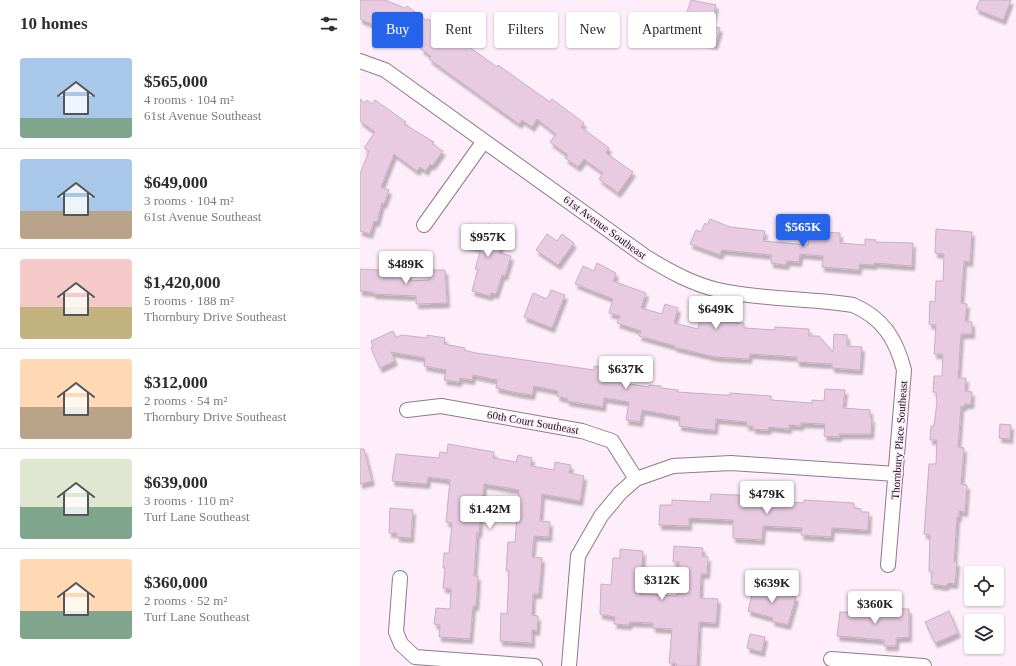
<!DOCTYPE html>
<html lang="en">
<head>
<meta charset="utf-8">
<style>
  body { margin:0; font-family:Georgia,serif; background:#f2f2f3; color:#2b2b33; height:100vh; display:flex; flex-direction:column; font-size:15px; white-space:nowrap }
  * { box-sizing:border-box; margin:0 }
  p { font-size:13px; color:#7c7c81 }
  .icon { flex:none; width:22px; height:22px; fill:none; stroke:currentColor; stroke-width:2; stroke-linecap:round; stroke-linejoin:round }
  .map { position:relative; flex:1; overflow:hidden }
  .details { display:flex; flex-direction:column; background:#fff; width:360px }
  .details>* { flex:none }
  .top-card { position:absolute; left:12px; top:12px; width:380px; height:36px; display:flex; gap:8px }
  .fabs { position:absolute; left:604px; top:566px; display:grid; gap:8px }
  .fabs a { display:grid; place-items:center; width:40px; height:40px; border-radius:4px; background:#fff; box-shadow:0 1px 3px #0004; font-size:20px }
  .price { position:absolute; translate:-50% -34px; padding:0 9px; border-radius:4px; background:#fff; color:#222; font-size:13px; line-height:26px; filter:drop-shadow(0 1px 2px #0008) }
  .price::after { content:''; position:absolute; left:50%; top:24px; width:12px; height:9px; margin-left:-6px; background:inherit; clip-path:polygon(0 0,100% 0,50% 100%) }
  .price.active { background:#2563eb; color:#fff }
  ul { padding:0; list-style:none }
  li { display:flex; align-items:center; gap:12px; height:100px; padding:0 20px }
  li+li { border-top:1px solid #e1e1e2 }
  li span { display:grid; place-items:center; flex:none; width:112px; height:80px; border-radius:4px; color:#555 }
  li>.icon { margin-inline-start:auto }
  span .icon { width:48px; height:48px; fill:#fffc; stroke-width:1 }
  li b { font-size:17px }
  h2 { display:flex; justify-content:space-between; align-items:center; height:48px; padding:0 20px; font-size:17px }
  .chip { padding:0 14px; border-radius:4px; background:#fff; box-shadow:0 1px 3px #0004; font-size:14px; line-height:36px }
  .chip.active { background:#2563eb; color:#fff }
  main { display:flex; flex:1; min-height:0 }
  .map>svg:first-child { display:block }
  .building { fill:#e8cbe1; stroke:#caaec3; filter:url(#shadow) }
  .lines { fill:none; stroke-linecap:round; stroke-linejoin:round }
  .street-casing { stroke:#92788c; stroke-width:16 }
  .street { stroke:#fff; stroke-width:14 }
  .labels { text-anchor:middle; stroke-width:3; stroke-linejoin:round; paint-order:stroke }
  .street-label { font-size:11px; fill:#1a1118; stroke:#feedfa }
</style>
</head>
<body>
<main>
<section class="details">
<h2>10 homes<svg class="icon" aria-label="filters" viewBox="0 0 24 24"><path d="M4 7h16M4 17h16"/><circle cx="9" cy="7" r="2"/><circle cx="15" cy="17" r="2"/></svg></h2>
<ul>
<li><span style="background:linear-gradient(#a9c7e8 75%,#7fa58c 0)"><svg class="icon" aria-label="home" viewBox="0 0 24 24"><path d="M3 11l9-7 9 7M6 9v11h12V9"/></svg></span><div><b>$565,000</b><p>4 rooms · 104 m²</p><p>61st Avenue Southeast</p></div></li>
<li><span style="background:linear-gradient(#a9c7e8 65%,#b9a48a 0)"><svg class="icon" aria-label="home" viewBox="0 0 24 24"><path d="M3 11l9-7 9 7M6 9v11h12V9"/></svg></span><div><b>$649,000</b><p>3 rooms · 104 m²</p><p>61st Avenue Southeast</p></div></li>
<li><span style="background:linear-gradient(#f6c9c9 60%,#c2b280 0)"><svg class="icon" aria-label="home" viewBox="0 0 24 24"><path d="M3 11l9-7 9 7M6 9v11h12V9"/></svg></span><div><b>$1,420,000</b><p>5 rooms · 188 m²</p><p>Thornbury Drive Southeast</p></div></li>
<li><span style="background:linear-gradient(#ffd9b3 60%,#b9a48a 0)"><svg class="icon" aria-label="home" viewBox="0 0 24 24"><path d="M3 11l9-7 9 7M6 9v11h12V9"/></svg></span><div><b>$312,000</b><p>2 rooms · 54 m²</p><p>Thornbury Drive Southeast</p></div></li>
<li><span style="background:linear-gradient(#dfe7d0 60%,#7fa58c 0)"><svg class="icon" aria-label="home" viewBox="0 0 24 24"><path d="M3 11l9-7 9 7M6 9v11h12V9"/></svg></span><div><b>$639,000</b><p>3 rooms · 110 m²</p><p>Turf Lane Southeast</p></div></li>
<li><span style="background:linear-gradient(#ffd9b3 65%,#7fa58c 0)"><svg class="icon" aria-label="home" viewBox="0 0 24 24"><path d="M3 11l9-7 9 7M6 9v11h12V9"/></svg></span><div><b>$360,000</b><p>2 rooms · 52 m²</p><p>Turf Lane Southeast</p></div></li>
</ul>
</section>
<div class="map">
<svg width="656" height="666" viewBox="0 0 656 666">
  <defs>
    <filter id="shadow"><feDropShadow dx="2.5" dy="4.5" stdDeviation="1" flood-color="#0004"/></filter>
  </defs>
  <rect width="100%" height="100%" fill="#feedfa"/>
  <path class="building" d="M0,0H25L45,8L47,6L66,20L68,19L107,48L108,46L137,67L138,65L190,102L192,99L224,123L221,127L249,148L246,153L273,172L258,193L239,179L243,173L224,159L218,167L205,158L208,155L190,142L196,134L177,119L172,127L162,120L159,124L69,59L71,56L61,49L63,47L46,34L43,39L25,26L24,29L0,19Z
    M331,0L356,5L351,25L360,28L355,45L324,36L329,19L325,18Z
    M620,0H651L643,20L616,9Z
    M0,99L5,103L7,100L12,104L15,100L46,122L44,124L74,142L72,144L83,151L72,166L70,164L66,171L60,167L57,171L34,154L21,187L29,190L24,204L22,203L17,222L14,221L10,234L0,231V174L9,151L4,148L15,132L0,121Z
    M350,219L370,227L405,231L403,241L448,245L449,231L480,233V243L505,245V239L516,240L515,242L553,243L552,266L514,263V265L499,264V270L462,267L463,256L440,254L439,262L427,261L426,265L411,263V255L362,250L360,255L330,244L336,230L341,232L345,223L347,225Z
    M110,224L127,229L128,224L145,229L139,253L151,256L145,276L142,275L136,294L131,293L130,296L112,291L118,269H115L121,249L104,244Z
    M576,229L612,232L610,262L604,261L601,303L607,304L605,321L612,322V334H601L598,378H606L605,391L612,392L611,404H605L604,406H601L598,447L604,448L601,484L607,485L605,512L599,511V517H597L594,562H597L595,584L589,583L585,586L571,584L572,572L569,571L570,535L564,534L569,464H576L577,440H570L571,426H574L577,402L576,392H573L574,376H582L583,354H574L576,325L569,324L570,301L575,302L576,281H583L584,254L575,253Z
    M187,234L197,241L202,234L214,243L198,265L176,250Z
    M237,263L256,273L253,281L286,293L281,308L302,314L305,304L318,308L314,323L338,329L341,315L356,319L355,322L384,323V328L415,330V327L449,329V336H459L473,352L474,334L487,335V346L502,347L500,370L472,368V364L437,362V357L390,354L389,359L355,357L314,347L315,346L279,336L281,331L257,323L260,316L249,313L253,299L215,284L223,266L234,271Z
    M35,267L49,268L48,281L69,280V270H85L87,303L56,304V296L13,294V292L0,291V269L34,271Z
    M191,290L205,295L192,328L164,317L173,293L187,299Z
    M33,331L36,338L41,335L67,338V335L85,338L84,344L105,348L104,350L116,353L234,370V366L265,371L263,383L289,387V385L301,386V388L318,390V392L363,395H370V393L411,396V400L452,403V400L464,401L465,389L485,390L483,408L510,410V418H512L511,434H479V437L464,436L465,424L441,423V426L429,425V429L409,427L408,430L393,429V426H386L387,422L356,419L355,430L341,429L319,426L320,417L282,410L280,422L266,420L269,402L244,398L243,407L207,401L208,399L197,396L198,391L174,386L172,395L158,393L136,388L137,380L113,375L112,380L100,378L99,382L84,380L86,370L64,366L65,358L31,352L35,361L20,368L11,348L13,347L11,341Z
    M640,424L651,425L650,439L639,438Z
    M88,444L134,452L133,458L156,462L158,455L172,458L171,466L194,470L195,462L211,465L209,473L224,476L220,501L182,494L180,521L190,522L189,537L174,536L172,557L182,558L179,594H173L172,615L178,616L177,631L172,630V643L140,641L141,613L147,614L149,571H146L148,542H155L159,490L124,484L119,533L117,532L114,576H118L116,606H113L110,639L79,637L80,625L74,624L76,608L90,609L91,589L83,588L85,568H83L84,553H89L92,523L86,522L90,480L68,477L67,484L32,481L36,454L79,458L80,452L87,453Z
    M0,449H4L12,481L0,484Z
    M351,494L402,496L401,500L444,503V500L494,503V508L501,509V512H509L508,530L472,528L471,537L441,535L442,528L403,526L402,540L373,538V520L329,518V526L299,525L300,505H312V500L350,502Z
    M30,508L53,510L51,538L37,537V533H29Z
    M314,546L343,548L342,556L348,557L347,574H341L340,598L358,599L356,623L339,622L337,666H316V663H309L312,629L293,628V623L270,622L269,625L254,624L255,617L240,614L241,584L251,585L253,558H260V549L283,551L280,594L317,596L319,562H313Z
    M395,583L410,587L409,590L436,597L428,625L412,621L413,618L388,611Z
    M498,608L549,609V637L536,638V646H524V640L477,636L480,612H497Z
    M589,611L598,633L575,643L565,622Z
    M390,634L405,637L402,652L387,648Z"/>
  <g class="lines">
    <g class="street-casing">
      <path id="street" d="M0,61L25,70L286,257C309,271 332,284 358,290C402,300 448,298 493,305C523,318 536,339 544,370L528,565
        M64,225L124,141
        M47,410L81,406L222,431L252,441L276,479
        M40,578L36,632L41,644L55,657L175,666
        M471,659L564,666
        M209,666L218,556L241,516L260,493L276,479L313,466L371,463L536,474"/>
    </g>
    <use href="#street" class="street"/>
  </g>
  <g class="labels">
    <g class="street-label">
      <text transform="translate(245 227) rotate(36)" y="4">61st Avenue Southeast</text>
      <text transform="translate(173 422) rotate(10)" y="4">60th Court Southeast</text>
      <text transform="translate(539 440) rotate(-86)" y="4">Thornbury Place Southeast</text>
    </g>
  </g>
</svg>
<div class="fabs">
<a><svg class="icon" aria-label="locate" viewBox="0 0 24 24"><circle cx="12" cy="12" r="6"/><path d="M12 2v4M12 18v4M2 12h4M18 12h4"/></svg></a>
<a><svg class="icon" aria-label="layers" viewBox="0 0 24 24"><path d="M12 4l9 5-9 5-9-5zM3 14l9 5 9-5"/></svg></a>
</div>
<b class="price active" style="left:443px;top:248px">$565K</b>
<b class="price" style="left:128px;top:258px">$957K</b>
<b class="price" style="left:46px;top:285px">$489K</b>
<b class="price" style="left:356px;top:330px">$649K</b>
<b class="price" style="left:266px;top:390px">$637K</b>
<b class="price" style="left:407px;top:515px">$479K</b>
<b class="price" style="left:130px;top:530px">$1.42M</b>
<b class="price" style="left:302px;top:601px">$312K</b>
<b class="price" style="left:412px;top:604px">$639K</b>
<b class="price" style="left:515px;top:625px">$360K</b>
<div class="top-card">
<a class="chip active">Buy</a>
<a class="chip">Rent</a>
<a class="chip">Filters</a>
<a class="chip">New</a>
<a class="chip">Apartment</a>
</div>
</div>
</main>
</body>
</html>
